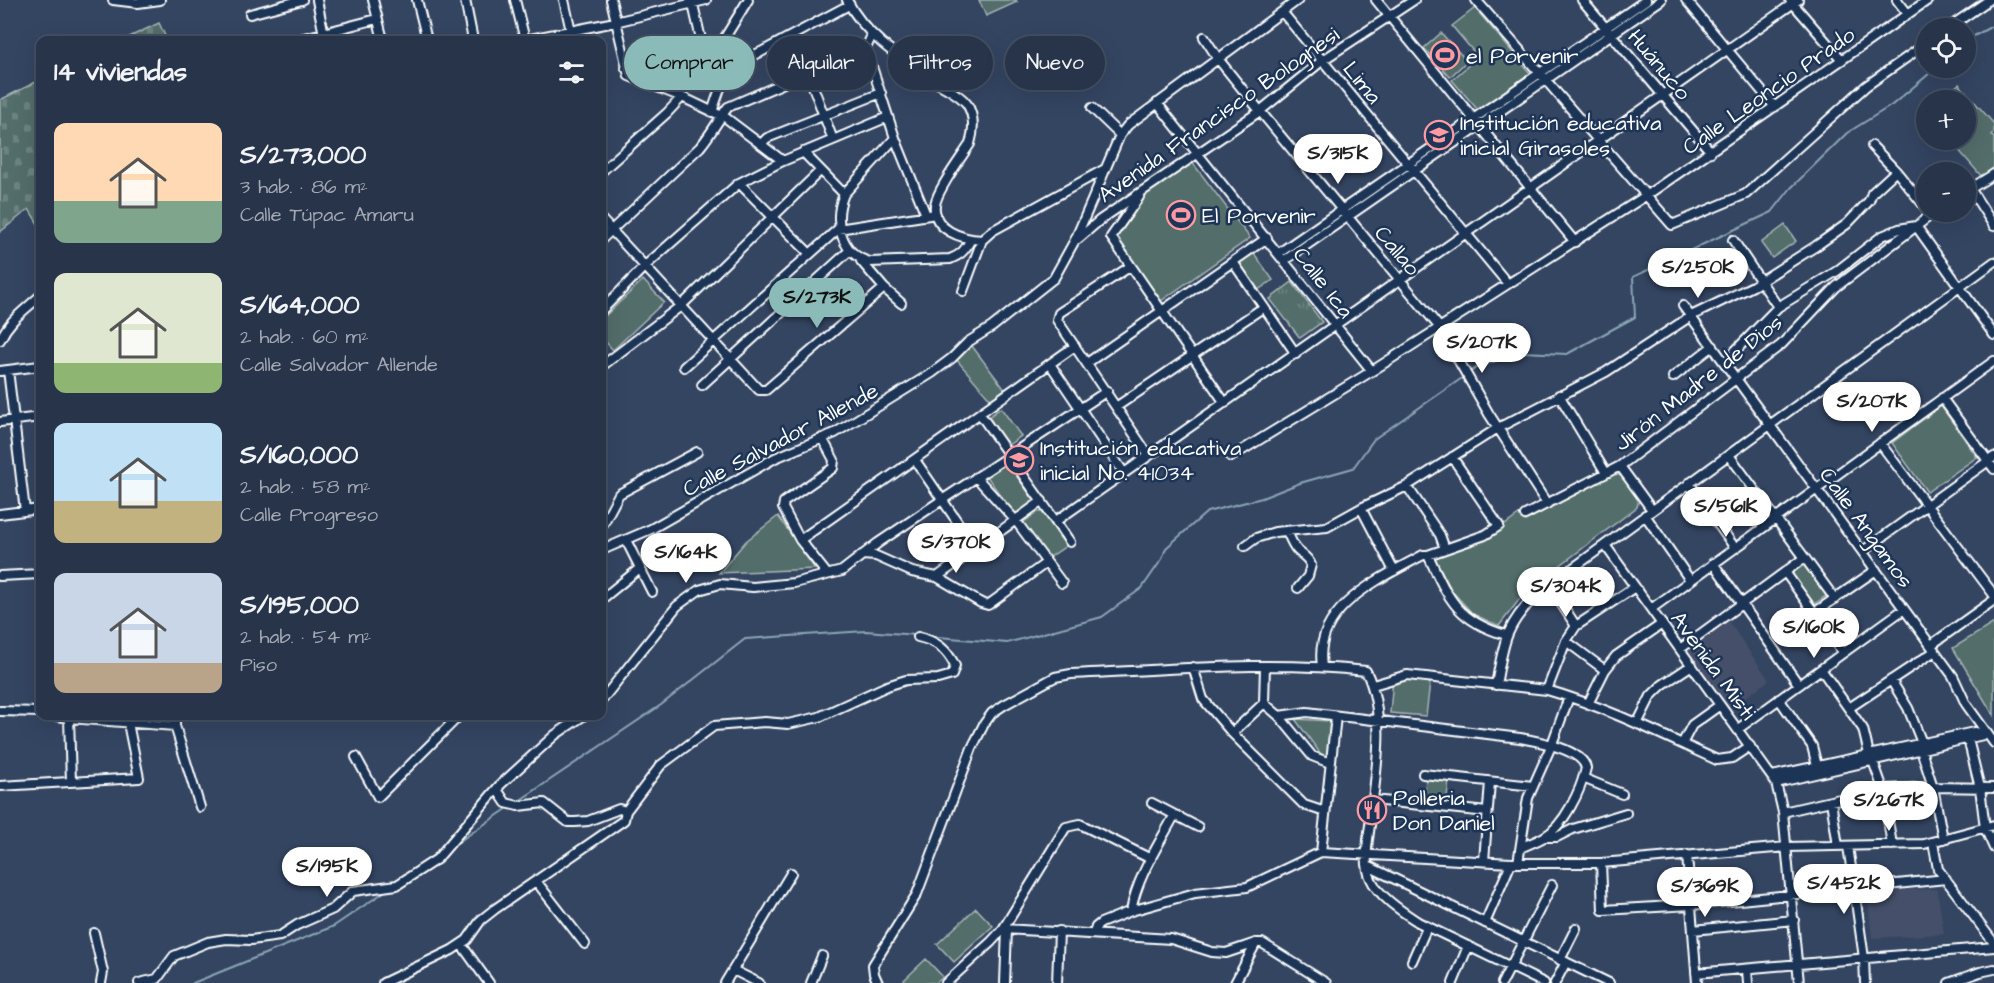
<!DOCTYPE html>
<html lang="es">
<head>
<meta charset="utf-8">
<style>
  body { margin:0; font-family:"Architects Daughter",sans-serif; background:#2f3c51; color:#f1f3f6; height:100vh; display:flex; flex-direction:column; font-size:22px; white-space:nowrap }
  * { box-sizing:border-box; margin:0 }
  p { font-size:20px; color:#a4aab5 }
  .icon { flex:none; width:33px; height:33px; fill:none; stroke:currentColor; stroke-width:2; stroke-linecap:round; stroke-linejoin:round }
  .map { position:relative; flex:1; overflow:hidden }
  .details { position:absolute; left:36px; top:36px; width:570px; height:684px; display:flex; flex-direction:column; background:#27344a; border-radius:12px; box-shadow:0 6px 24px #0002,0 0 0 2px #434f62 }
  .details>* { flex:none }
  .top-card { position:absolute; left:624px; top:36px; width:570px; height:54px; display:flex; gap:12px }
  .tools { position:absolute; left:1916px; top:18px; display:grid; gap:12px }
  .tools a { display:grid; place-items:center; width:60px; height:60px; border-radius:50%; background:#27344a; box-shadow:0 6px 24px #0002,0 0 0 2px #434f62; font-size:30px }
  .price { position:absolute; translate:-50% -51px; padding:0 14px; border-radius:21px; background:#fff; color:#222; font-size:20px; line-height:39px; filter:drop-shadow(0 2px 3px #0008) }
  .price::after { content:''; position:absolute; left:50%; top:36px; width:18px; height:14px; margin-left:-9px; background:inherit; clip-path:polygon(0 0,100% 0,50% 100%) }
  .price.current { background:#8bbbb9; color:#111 }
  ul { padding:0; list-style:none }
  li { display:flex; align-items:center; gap:18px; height:150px; padding:0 18px }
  li span { display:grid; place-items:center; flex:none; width:168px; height:120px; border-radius:12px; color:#555 }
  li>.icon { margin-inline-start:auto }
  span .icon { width:72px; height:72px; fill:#fffc; stroke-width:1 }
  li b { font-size:26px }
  h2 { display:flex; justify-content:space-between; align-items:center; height:72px; padding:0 18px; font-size:26px }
  .chip { padding:0 21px; border-radius:27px; background:#27344a; box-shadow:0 6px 24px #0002,0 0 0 2px #434f62; font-size:21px; line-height:54px }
  .chip.current { background:#8bbbb9; color:#111 }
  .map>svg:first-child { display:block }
  .built { fill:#44506a }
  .grass { fill:url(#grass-tufts); stroke:#a8b6b5; stroke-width:1.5 }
  .cemetery { fill:url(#cemetery-stones); stroke:#a8b6b5; stroke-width:1.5 }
  .park { fill:#526d6b; stroke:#a8b6b5; stroke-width:1.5 }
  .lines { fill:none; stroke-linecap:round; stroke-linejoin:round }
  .stream { stroke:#8ba6b5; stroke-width:2 }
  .minor-casing { stroke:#fff; stroke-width:12 }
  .minor { stroke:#1d3557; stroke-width:8 }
  .labels { text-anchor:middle; stroke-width:5; stroke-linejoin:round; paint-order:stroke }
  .poi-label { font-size:22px; fill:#fff; stroke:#1d3557; text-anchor:start }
  .street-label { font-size:22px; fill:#fff; stroke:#1d3557 }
</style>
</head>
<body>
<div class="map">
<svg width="1994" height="983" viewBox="0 0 1994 983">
  <defs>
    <pattern id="grass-tufts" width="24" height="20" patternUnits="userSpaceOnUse" patternTransform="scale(1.5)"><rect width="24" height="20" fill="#526d6b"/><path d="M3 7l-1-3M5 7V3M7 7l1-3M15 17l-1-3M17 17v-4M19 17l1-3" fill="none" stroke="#6c8381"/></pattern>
    <pattern id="cemetery-stones" width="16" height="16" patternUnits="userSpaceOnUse" patternTransform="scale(1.5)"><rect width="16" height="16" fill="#526d6b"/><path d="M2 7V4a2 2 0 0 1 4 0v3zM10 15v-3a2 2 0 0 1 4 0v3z" fill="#6c8381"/></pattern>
  </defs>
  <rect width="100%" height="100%" fill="#344562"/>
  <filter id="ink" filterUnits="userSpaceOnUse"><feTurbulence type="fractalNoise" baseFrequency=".0167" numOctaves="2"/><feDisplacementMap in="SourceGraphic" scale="12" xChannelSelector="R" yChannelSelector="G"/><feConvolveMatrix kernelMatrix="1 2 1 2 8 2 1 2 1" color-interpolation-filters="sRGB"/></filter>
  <g filter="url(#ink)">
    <path class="built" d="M1727,619L1769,680L1730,709L1687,648Z
      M1937,889L1944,934L1872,938L1867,891Z"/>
    <path class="grass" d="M1292,282L1322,322L1300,338L1270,299Z"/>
    <path class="cemetery" d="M159,23L167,40H123Z
      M40,80V227L29,209L0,232V100Z"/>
    <path class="park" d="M979,0H1016L1017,2L986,16Z
      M1475,8L1530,73L1478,110L1452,80L1472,62L1473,51L1452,26Z
      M1441,33L1467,61L1450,77L1424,48Z
      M965,51L970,68L940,76L935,59Z
      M1959,84L1994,124V133L1991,135L1994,138V167L1982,177L1950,140H1965V100H1938Z
      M1192,162L1250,238L1161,301L1115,236L1144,194Z
      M1785,225L1796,241L1772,258L1761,243Z
      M1253,252L1273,280L1258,290L1239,262Z
      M643,280L664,302L613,350L602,338V319Z
      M972,346L1006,391L992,401L955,358Z
      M1941,406L1977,457L1927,492L1892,443Z
      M1001,408L1021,436L1004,448L984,420Z
      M1006,461L1035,502L1015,516L986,475Z
      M1614,474L1623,476L1639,499L1637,507L1525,592L1499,626L1473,614L1452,591L1435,558L1487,538L1520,514L1525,521Z
      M1038,512H1042L1066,546L1047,559L1024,525V522Z
      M778,516L815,569L719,573L746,541Z
      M1804,563L1827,595L1813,605L1792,574Z
      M1994,623V716L1953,648Z
      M1393,678L1430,682L1426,716L1390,713Z
      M1295,719L1330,721L1327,757H1323Z
      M1426,779L1449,781L1446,804L1424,801Z
      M976,908L993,926L954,962L937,944Z
      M926,959L943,977L936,983H907L904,980Z"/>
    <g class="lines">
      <path class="stream" d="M1965,41L1994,25
        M1469,373L1476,368L1522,352L1567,354L1635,317L1633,277L1772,212L1791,188L1847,133L1892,105L1936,68
        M928,636L1007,643L1102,617L1142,588L1162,559L1166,548L1207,512L1262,498L1300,483L1353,468L1374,439L1465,376
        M516,803L661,705L745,639L866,631L916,635
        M454,845L511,806
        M193,983L334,926L387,890"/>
      <g class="minor-casing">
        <path id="minor" d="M113,0L138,3L160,0
          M317,0L325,40
          M373,0L383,40
          M417,0L427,40
          M465,0L473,40
          M515,0L525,40
          M564,0L573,40
          M611,0L629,76L682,97L726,118L783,161
          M692,0L703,48
          M847,0C865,36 900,58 933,80C944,88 959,93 967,104C975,117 974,130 970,144C961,158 937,190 935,205C932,230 962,239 982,240
          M1376,0L1575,242
          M1476,0L1672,225L1746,194L1866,86L1926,44
          M1582,0L1711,152
          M1686,0L1775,107
          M1790,0L1842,60
          M1897,0L1908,14
          M1283,13L1508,284
          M250,14L302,0
          M1948,28L1989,0
          M1204,37L1219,60L1260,111L1440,328L1489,414L1547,504
          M296,40L377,19
          M525,40L615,22L706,0
          M866,48L895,138L926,215
          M626,68L629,63L693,52L724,39L748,0
          M808,73L833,140
          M1157,103L1372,371
          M1092,108L1120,135
          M712,112L725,74L734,64L761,52L849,5
          M895,138L844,194C833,220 840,254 870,262L950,259C961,255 965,250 971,239
          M761,144L767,138L881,93
          M1872,146L1896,171L1926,208
          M803,152L844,194
          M602,171L667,113L682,97
          M739,183L810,254
          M1971,190L1994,226
          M1965,192L1994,174
          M1139,197L1111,237L1225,403
          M602,220L759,390H766L884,288
          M602,239L700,147C711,134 718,120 728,107L866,48L872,35
          M1078,239L1100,220L1260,111L1323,60L1414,0
          M1733,240L1778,307
          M1279,253L1646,0
          M1285,260L1661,0
          M861,261L884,288L901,303
          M1233,262L1296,354
          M1131,266L1059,313L1057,320L1149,456
          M963,291L982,240L992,231L1105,169
          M1683,306L1953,676L1966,704L1994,743
          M602,310L645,266L739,183L783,161L888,117
          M0,340C10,319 24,311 40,296
          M1735,351L1778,307L1837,271L1882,236L1899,229L1916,226L1994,335
          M1087,363L1267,238
          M1050,364L1124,473
          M602,366L682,305L820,171
          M684,367L838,229L936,214
          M8,370L25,511
          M0,371L40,366
          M1673,377L1713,346
          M702,385L849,251
          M1559,395L1606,473
          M1942,398L1994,469
          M1116,407L1264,307
          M980,414L1070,542
          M0,422L40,417
          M822,438L834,460L833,468L784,502L783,508L800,540L827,574
          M1880,443L1994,595
          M1729,455L1835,599
          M1231,457L1372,371L1647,195L1928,0
          M915,460L976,549
          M1620,466L1652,510
          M976,477L1016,521L1062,583
          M1689,483L1735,548
          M1407,486L1440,535L1445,549
          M1361,508L1394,571
          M0,514L40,509
          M1525,515L1620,466L1781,345L1836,287L1935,212
          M1645,515L1690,580
          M1056,521C1305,349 1550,172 1798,0
          M602,526L619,494L697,452
          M1287,531C1290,538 1292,544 1297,550C1303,556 1308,557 1311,565L1308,576L1298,588
          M626,540L652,592
          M800,540L1075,346
          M1605,545L1776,783L1783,812L1799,983
          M1245,546L1256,538L1275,532L1327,527L1363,507L1407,486L1498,428L1606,372L1691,316L1753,286L1816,246L1847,224L1869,201L1872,193L1896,171
          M602,550L651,529L775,458L835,433L932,373L952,358L968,342L992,327L1054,278L1075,240L1120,135L1128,125L1298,0
          M1863,551L1994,457
          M862,555L876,556L912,572L937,577L981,603L988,605L1046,563
          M1428,555C1448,598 1457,621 1506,635
          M1713,563L1799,685
          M1785,572L1843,653
          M0,576L40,574
          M937,577L1042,501
          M1549,585L1576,626
          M602,599L640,568
          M1651,609L1994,361
          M1814,613L1876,570
          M1566,641L1605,670
          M1931,645L1994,600
          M1680,649L1804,558
          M1322,666C1313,607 1380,579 1423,555H1428L1485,535L1499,526L1452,457
          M1193,667L1203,699L1232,733L1304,805L1325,812
          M1821,669L1863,729L1869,754
          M1891,680L1908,708L1922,743
          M1373,685L1407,675L1547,690C1606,707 1662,735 1717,760L1732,758L1750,746
          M1496,685C1504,642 1504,628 1536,595L1994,262
          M1547,690L1566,641L1576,626L1635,587
          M1779,699L1812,746L1817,766
          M602,700L677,606L699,590L720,584L753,587L794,583L842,571L878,543L942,500L1107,391
          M1264,703L1279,716L1312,756L1330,763
          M1588,704L1605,670L1616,656L1662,624
          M1849,708L1935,651
          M0,711L40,712
          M57,716L69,718L175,726
          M175,716V726L200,807
          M583,716L555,735L499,786L498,791L506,803L518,806L544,803L568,822H575L588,821L619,809L626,811
          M1279,716L1307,712L1520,738C1537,741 1582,749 1586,768C1581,790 1564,826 1544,837C1537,841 1529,844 1522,847
          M69,718L71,782
          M1637,724L1651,696L1662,685L1692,665
          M1738,729L1904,609
          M1232,733L1264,703L1265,666
          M1968,739L1980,788L1985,828L1994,848
          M1682,744L1692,725L1720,705
          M1921,750L1933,787L1943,839
          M356,757L378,797L459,716
          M1873,761L1883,789L1892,845
          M1423,774L1533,786
          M1772,776L1974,732L1987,734
          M1583,778L1622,794
          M1776,783L1983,735
          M0,786L139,778L128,723
          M1373,800L1487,812
          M1831,801L1838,846
          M1152,803L1198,827
          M1783,812L1883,789L1933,787L1994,788
          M1546,837H1557L1573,829L1626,813
          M1933,842L1938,869L1994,943
          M1848,846L1864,958L1865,983
          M1321,852L1336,716
          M1687,855L1697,983
          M1484,861L1490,782
          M1518,863L1528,798L1552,744L1569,697
          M1601,863L1603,910L1691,905L1946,879
          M1368,866L1609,983
          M536,881L585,944
          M1131,911C1137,877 1158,846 1174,816
          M1485,923L1511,863
          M1003,929L1171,939L1212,952L1226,953L1256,943H1262L1326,983
          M1693,930L1794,920
          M94,933L103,972L101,983
          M1094,933L1096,927L1101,923L1131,911L1195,893L1247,887L1321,852L1511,863H1601L1787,847L1924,844L1994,825
          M461,944L489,983
          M1560,960L1576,928
          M1412,961L1427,927
          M1747,969L1748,983
          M733,970L759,983
          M1696,973L1994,947
          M139,983L157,979L174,956L208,942L226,939L251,940L280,936L297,925L333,909L353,891L397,885L437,859L499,786
          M383,983L452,950L467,940L481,920L495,909L624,820L626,811L661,765L714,726L765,722L788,724L819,717L887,686L906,680L938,679L952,675L955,666C947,649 936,641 918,637
          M725,983L791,873
          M811,983L822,956
          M878,983L874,974L873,965L917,894L972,748L984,724L992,713L1004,705L1055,677L1071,674C1169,670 1268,660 1366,671C1388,716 1375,776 1370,825C1368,841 1363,863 1371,879C1378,896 1403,912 1418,922L1544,983
          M946,983L991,942L1003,929L1066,827L1080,824L1151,859
          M1005,983L1007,929
          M1057,983L1059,931
          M1235,983L1256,943
          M1453,983L1468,946
          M1502,983L1552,885
          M1555,983L1566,962
          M1949,983L1980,972L1994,969"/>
      </g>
      <use href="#minor" class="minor"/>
    </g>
  </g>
  <defs>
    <g id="stadium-ring" transform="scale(1.5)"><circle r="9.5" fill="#1d3557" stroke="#ff9aa2" stroke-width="1.5"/><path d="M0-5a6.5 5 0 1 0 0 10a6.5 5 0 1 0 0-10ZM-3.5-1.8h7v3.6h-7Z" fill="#ff9aa2"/></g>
    <g id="school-ring" transform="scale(1.5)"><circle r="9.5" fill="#1d3557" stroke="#ff9aa2" stroke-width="1.5"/><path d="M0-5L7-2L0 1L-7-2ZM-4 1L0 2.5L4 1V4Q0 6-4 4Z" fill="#ff9aa2"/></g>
    <g id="restaurant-ring" transform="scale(1.5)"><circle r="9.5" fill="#1d3557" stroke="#ff9aa2" stroke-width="1.5"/><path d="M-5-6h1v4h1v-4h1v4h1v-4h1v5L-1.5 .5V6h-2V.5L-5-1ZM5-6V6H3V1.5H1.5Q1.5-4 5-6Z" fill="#ff9aa2"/></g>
  </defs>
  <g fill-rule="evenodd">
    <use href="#stadium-ring" x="1445" y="55"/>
    <use href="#school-ring" x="1439" y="135"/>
    <use href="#stadium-ring" x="1181" y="215"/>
    <use href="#school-ring" x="1019" y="460"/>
    <use href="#restaurant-ring" x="1372" y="810"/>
  </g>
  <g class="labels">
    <g class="poi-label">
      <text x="1466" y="63">el Porvenir</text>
      <text x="1460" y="130">Institución educativa<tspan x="1460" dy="25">inicial Girasoles</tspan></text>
      <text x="1202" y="223">El Porvenir</text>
      <text x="1040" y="455">Institución educativa<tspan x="1040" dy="25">inicial No. 41034</tspan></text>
      <text x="1393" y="805">Polleria<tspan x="1393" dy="25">Don Daniel</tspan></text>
    </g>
    <g class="street-label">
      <text transform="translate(1660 64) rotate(50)" y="8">Huánuco</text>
      <text transform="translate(1363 82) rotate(51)" y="8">Lima</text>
      <text transform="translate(1768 90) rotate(-35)" y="8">Calle Leoncio Prado</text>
      <text transform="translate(1218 114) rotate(-35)" y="8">Avenida Francisco Bolognesi</text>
      <text transform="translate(1398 250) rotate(50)" y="8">Callao</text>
      <text transform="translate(1324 282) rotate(52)" y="8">Calle Ica</text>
      <text transform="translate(1698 382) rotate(-38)" y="8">Jirón Madre de Dios</text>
      <text transform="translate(780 439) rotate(-28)" y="8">Calle Salvador Allende</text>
      <text transform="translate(1867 527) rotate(54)" y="8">Calle Angamos</text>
      <text transform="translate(1714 665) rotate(54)" y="8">Avenida Misti</text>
    </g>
  </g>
</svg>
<div class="tools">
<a><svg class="icon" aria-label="locate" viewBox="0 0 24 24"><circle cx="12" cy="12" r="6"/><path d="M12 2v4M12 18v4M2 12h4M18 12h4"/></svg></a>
<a>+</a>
<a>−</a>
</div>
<b class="price" style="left:1338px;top:185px">S/315K</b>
<b class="price" style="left:1698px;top:299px">S/250K</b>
<b class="price current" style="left:817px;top:329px">S/273K</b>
<b class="price" style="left:1482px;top:374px">S/207K</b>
<b class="price" style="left:1872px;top:433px">S/207K</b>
<b class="price" style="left:1726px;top:538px">S/561K</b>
<b class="price" style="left:956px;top:574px">S/370K</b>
<b class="price" style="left:686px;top:584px">S/164K</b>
<b class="price" style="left:1566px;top:618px">S/304K</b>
<b class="price" style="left:1814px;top:659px">S/160K</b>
<b class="price" style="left:1889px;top:832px">S/267K</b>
<b class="price" style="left:327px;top:898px">S/195K</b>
<b class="price" style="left:1844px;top:915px">S/452K</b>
<b class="price" style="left:1705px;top:918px">S/369K</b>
<div class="top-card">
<a class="chip current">Comprar</a>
<a class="chip">Alquilar</a>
<a class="chip">Filtros</a>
<a class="chip">Nuevo</a>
</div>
<section class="details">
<h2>14 viviendas<svg class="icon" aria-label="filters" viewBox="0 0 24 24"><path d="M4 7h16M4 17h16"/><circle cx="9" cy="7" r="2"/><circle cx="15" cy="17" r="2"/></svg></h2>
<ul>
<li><span style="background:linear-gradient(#ffd9b3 65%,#7fa58c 0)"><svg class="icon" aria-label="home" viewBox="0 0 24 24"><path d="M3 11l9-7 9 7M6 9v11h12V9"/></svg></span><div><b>S/273,000</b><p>3 hab. · 86 m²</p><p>Calle Túpac Amaru</p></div></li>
<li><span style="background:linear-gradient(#dfe7d0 75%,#8fb573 0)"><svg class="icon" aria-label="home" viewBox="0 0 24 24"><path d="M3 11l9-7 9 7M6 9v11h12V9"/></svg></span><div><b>S/164,000</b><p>2 hab. · 60 m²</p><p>Calle Salvador Allende</p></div></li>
<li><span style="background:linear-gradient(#bfe0f5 65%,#c2b280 0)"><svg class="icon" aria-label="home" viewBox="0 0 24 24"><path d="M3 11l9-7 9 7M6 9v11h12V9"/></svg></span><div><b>S/160,000</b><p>2 hab. · 58 m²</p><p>Calle Progreso</p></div></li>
<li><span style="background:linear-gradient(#c9d6e8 75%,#b9a48a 0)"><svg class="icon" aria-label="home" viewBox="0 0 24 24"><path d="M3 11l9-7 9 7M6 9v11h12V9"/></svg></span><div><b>S/195,000</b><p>2 hab. · 54 m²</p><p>Piso</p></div></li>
</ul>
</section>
</div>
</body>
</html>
